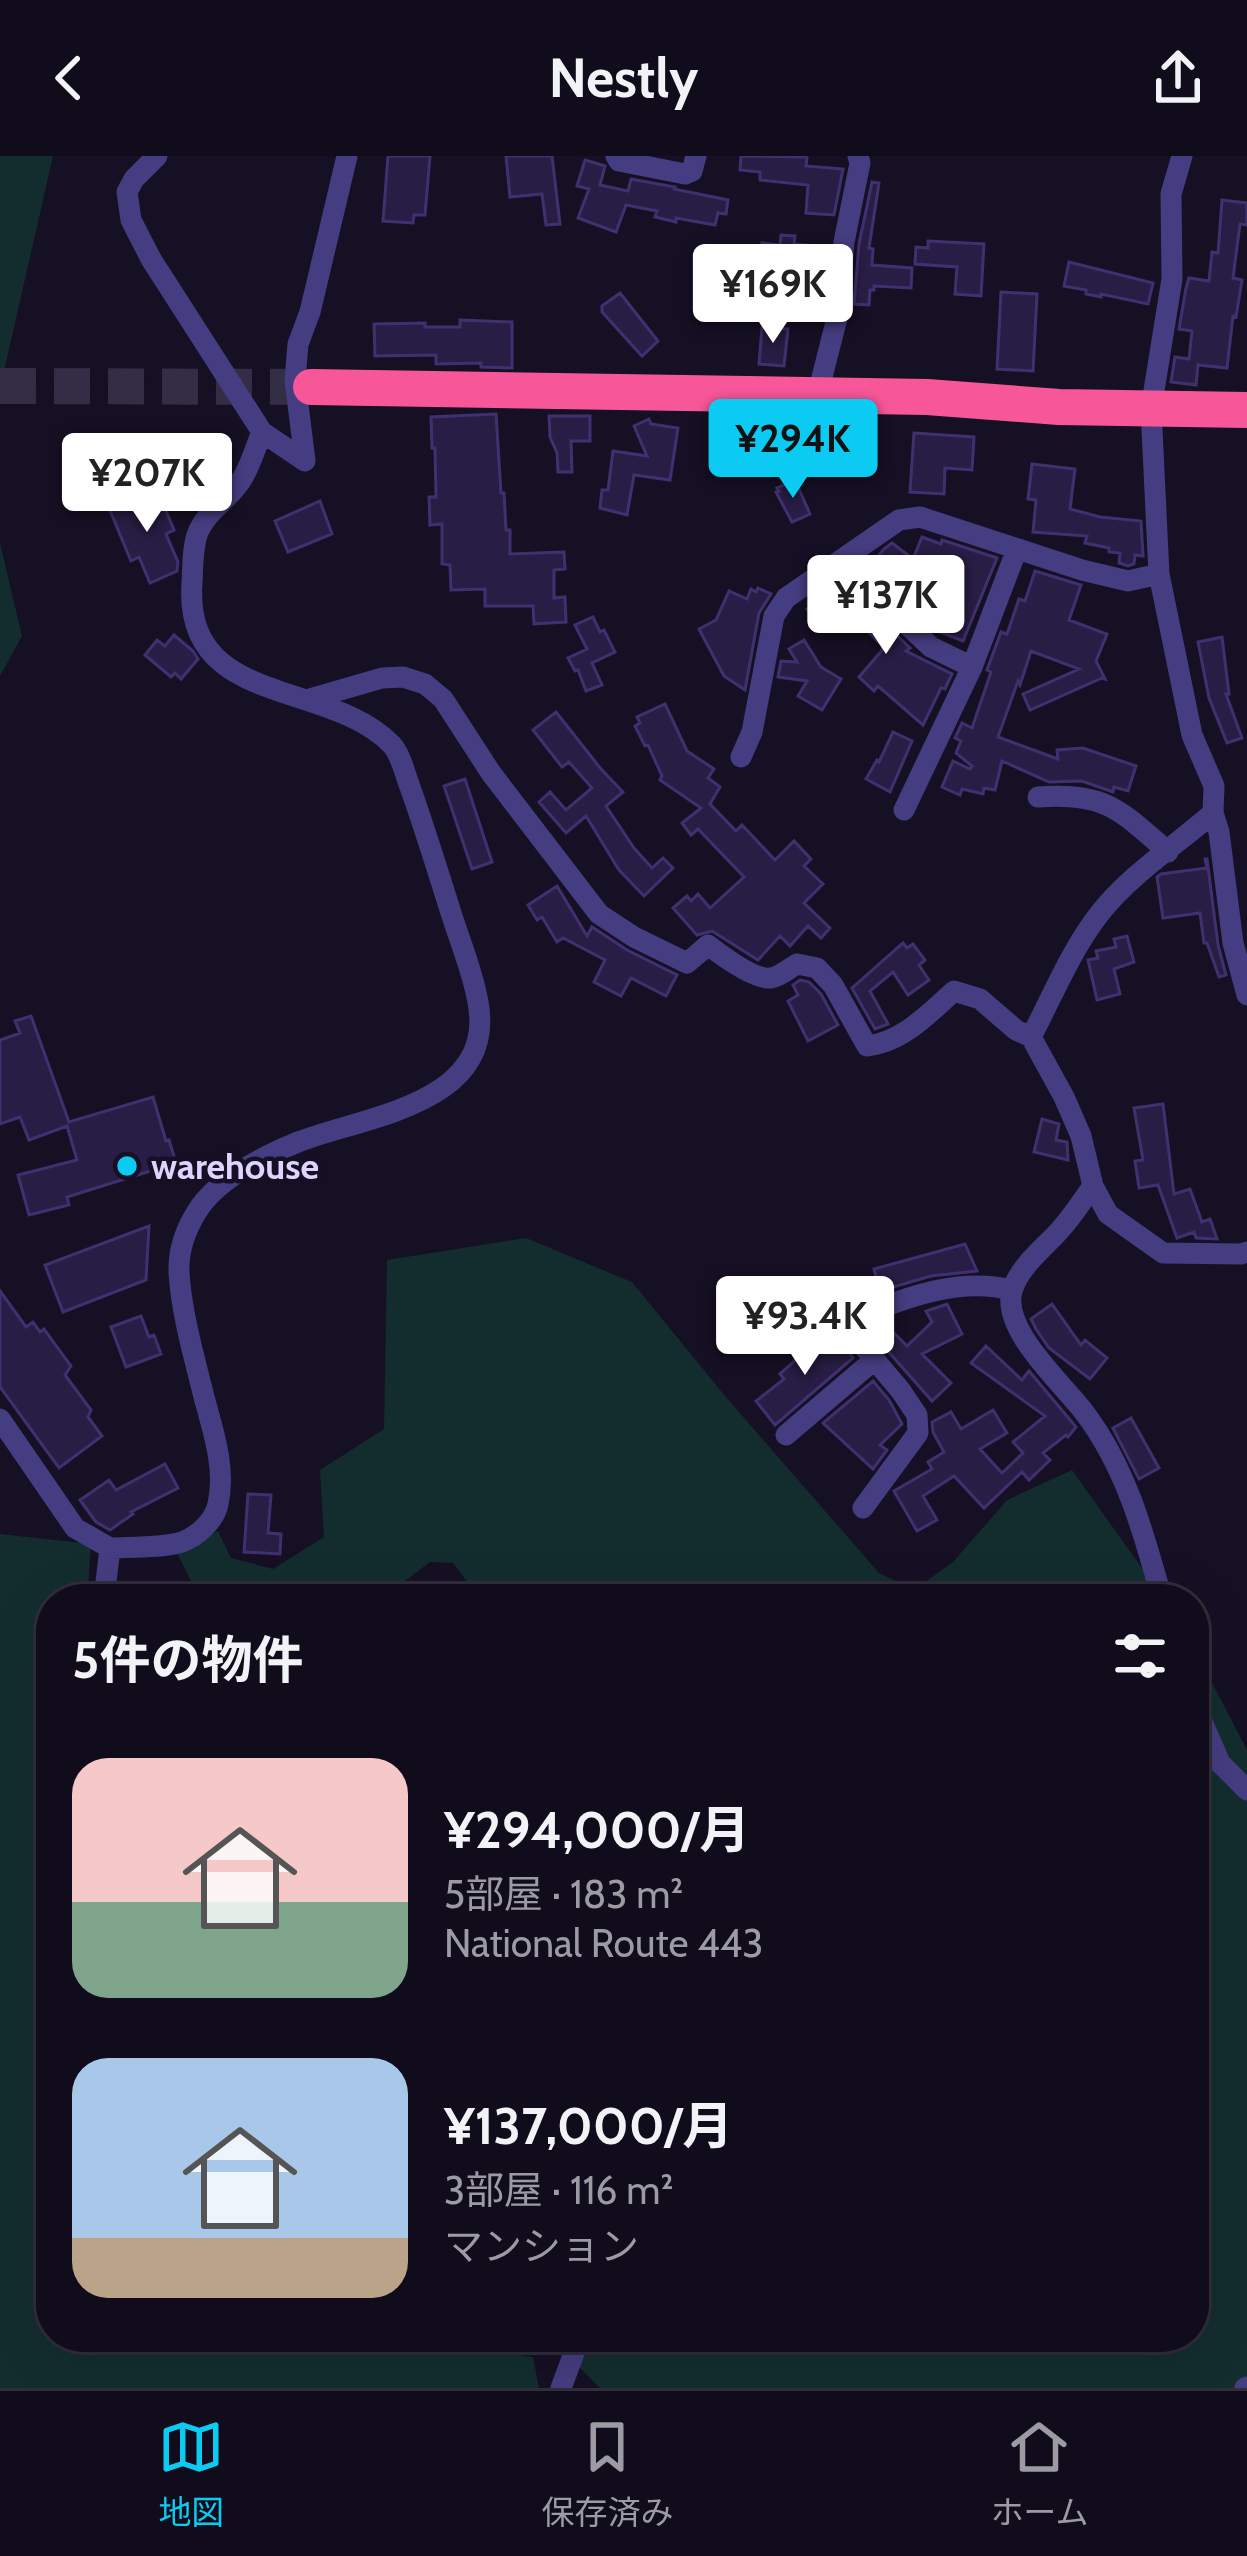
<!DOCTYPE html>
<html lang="ja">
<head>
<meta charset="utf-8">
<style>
  body { margin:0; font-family:Cabin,"Noto Sans JP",sans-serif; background:#191524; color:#f1f3f6; height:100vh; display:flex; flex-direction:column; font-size:45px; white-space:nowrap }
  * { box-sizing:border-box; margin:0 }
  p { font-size:39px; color:#9c9ba3 }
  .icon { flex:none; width:66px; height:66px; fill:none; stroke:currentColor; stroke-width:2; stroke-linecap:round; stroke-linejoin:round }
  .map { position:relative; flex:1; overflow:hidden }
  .sheet { position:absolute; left:36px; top:1428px; width:1173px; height:768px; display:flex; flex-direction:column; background:#100c1b; border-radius:48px; box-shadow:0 12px 48px #0002,0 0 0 3px #302c3a }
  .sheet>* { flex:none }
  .price { position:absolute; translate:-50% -102px; padding:0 27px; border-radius:12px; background:#fff; color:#222; font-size:39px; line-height:78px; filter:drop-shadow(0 3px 6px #0008) }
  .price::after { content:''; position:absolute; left:50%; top:72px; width:36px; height:27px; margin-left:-18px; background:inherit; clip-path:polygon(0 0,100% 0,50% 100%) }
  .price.selected { background:#0ccbf2; color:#111 }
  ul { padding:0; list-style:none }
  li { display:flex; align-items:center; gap:36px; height:300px; padding:0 36px }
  li span { display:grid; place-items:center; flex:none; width:336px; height:240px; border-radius:36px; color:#555 }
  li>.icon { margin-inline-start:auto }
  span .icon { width:144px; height:144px; fill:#fffc; stroke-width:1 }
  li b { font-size:51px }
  h2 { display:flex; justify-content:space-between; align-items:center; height:144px; padding:0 36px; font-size:51px }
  header { display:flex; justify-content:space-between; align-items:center; height:156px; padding:0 36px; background:#100c1b; font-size:54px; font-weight:700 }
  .dock { display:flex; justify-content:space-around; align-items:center; height:168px; border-top:3px solid #302c3a; background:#100c1b; font-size:33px; color:#9c9ba3 }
  .dock a { display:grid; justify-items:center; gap:6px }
  .dock .selected { color:#0ccbf2 }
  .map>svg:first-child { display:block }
  .green { fill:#132d2e }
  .building { fill:#281d44; stroke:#41306f; stroke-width:3 }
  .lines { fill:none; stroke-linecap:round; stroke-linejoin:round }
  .highway-tunnel { stroke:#332e45; stroke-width:36; stroke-dasharray:36 18; stroke-linecap:butt }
  .street { stroke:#453d81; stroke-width:21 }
  .highway { stroke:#f75798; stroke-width:36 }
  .poi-dot { fill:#0ccbf2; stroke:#151024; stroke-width:4.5 }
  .labels { text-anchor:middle; stroke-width:9; stroke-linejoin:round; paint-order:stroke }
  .poi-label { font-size:36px; font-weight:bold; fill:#ddd5fd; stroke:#151024; text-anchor:start }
</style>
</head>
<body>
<header><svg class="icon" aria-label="back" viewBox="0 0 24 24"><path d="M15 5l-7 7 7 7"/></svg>Nestly<svg class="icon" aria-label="share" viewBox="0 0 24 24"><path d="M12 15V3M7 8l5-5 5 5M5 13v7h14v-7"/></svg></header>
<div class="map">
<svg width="1247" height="2232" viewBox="0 0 1247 2232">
  <rect width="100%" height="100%" fill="#151024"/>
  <path class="green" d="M0,0H53L0,233Z
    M0,387L22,480L0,520Z
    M526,1082L632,1126L725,1240L879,1417L914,1434L953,1406L1007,1344L1072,1314L1164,1443H480L453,1407L430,1406L381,1443H200L176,1395L218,1375L231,1402L273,1413L324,1381L320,1314L384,1273L387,1104Z
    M0,1378L91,1388L87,1443H51V2181H401V2183L533,2201L539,2232H0Z
    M1194,1492L1247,1594V2232H600L579,2211L590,2181H1194Z"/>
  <path class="building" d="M388,0H430L425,59H414L413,67L383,65Z
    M506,0H552L560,68L546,69L542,38L510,41Z
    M741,0L807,1L806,10L843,13L834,59L806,57L808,29L760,24V16L740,14Z
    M585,4L605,10L600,29L628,35L631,23L675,31L674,33L728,44L726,58L718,57L715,69L676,62V66L655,61L657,55L626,49L616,76L578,62L589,33L577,30Z
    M872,26L879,27L869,92L873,93L872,109L912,112L911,132L874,130V134H870L869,149L854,148L859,88Z
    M1222,44L1247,47V69L1240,68L1233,122L1242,124L1236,161L1233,160L1227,212L1198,209L1196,229L1171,226L1175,201L1189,203L1192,175L1179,173L1186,132L1189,122L1209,125L1212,96L1218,97Z
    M781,79L795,80L794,88L829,91L825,133L759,125L762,87L780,89Z
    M928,85L984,88L981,140L955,138L957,111L915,108L916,91L928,92Z
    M1069,106L1153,127L1148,148L1101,138V141L1086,138V134L1064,130Z
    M1001,136L1037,138L1033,215L997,213Z
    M620,137L658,185L642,200L602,156V150Z
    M460,164L512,166V212L481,211V207L436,208V199L375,200L374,168L425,167V171H460Z
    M762,171L788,173L784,210L759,208Z
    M496,258L501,337H504L506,374H510V398L564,396L565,413L554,414V442L565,441L566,466L534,468L533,450H485V433L451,434L450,409L442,408V368L430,369L429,341H436L435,292H432L431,261Z
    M549,260H590V285H571L572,316H558L557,297L550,281Z
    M649,263L651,268L678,272L670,324L634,319L627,359L600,352L602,334H608L613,295L647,300L634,270Z
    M914,277L974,281L972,314L945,312L944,338L910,336Z
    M1032,308L1075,313L1070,353L1100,361L1141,365L1143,400L1135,399L1134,408L1128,410L1119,407L1120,397L1109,396V392L1085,387L1087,380L1033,376L1036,344L1028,343Z
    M795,324L810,358L792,366L776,336L779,335L777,332Z
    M149,336L154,348L162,345L174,374L166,378L178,406L177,415L150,427L139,401L131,405L109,352Z
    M320,345L332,378L288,396L275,365Z
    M922,381L941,388L942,384L997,402L963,485L935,474L931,471L935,461L885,420L893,412L879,399L884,393L892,387L913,403Z
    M1035,415L1081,429L1069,464L1107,478L1096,505L1105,523L1102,522L1030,554L1023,538L1079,513L1031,495L1020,529L1018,525L998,581L1058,603L1057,594L1083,592L1136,610L1128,635L1114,631L1113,636L1082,625L1049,626L1002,605L995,634L984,632L983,638L962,633L960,639L942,631L953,605L970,613L972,610L956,597L961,585L955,582L962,567L972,572L991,516L987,514L1001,476L1007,478L1019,443L1025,445Z
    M830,430L845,452L857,441L910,492L906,495L952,518L945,533L941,532L923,569L878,530L874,535L859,521L884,492L857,464L840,474L835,464L821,473L807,453L814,448L811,443Z
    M758,432L771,438L759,457L745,534L724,520L699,473L716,464L729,435L747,443L751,433L756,436Z
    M593,461L600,476L604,474L615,496L592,507L602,529L586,535L578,514L575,515L568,502L587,493L575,469Z
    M174,479L193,495L198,503L181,523L175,517L171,521L145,499L157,484L165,490Z
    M1222,481L1229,538H1226L1242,582L1227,587L1209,542L1198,486Z
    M804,484L821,511L841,523L822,554L798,540L807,525L778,521L781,505L797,506L789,493Z
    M665,548L687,595L714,613L708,622L720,631L710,648L736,675L742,669L775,704L794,685L811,703L804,710L823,728L804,747L830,772L821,782L808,770L790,790L780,780L758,804L712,775L697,779L673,752L687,740L691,745L698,738L710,752L744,721L698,673L691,679L682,667L701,652L660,624L662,620L648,589L645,590L635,570L640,567L637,561Z
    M556,556L601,613L623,636L606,650L634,692L652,712L663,702L673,712L644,740L619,714L586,660L566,677L539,646L550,636L566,654L592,632L569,606L562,611L533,574Z
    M893,576L912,585L890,636L866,623L877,604L879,606Z
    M465,623L492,706L472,713L444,630Z
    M1205,703H1207L1218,789L1226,819L1219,821L1207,787H1204L1200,757L1163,762L1157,721L1161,718L1207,712Z
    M557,730L587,780L592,771L627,794L677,819L666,840L631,822L621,840L594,826L605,804L563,782L557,786L542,761L537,764L528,749Z
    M1127,780L1134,806L1114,813L1120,838L1097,844L1088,804L1098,802L1096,795L1116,791L1114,783Z
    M903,787L907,792L913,788L925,804L919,809L929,824L908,839L893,816L870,835L888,868L875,873L852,832Z
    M800,824L809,826L821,838L838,869L808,885L788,845L798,839L793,829Z
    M31,860L69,966L153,941L166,985L169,984L176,1007L67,1041L69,1049L29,1059L18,1019L77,1004L67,970L29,984L20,961L0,968V884L20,877L15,865Z
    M1163,948L1174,1038L1190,1033L1202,1066L1210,1063L1217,1083L1196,1082L1194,1076L1177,1082L1158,1029L1139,1032L1135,1005L1143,1004L1134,952Z
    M1042,963L1059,968L1056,984L1067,986L1068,1004L1034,996Z
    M149,1070L146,1124L63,1156L45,1109Z
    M965,1088L977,1115L931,1120L880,1135L874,1113Z
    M0,1135L26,1171L33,1166L40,1176L44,1173L71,1210L65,1219L91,1254L88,1261L102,1280L59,1312L0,1231Z
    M947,1148L962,1178L922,1198L951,1227L932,1245L871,1176L872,1172L884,1167L907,1190L932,1166L926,1155Z
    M1052,1148L1081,1189L1085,1184L1107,1202L1090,1223L1049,1192L1036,1173L1031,1163Z
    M141,1160L149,1181L154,1179L161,1198L126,1211L111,1171Z
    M836,1175L853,1202L775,1269L756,1245L784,1223L780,1218L801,1199L805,1203Z
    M986,1190L1022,1224L1029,1215L1076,1271L1068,1281L1066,1279L1043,1297L1050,1304L1029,1324L1022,1316L984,1352L954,1320L923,1340L937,1364L917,1375L894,1335L932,1313L928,1306L944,1296L933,1276L932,1266L951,1256L961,1273L993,1254L1007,1277L980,1293L1002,1317L1023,1297L1013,1286L1045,1260L971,1207Z
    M873,1225L889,1244L902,1268L880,1289L887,1294L873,1313L823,1267Z
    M1131,1262L1159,1312L1139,1323L1113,1272Z
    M165,1308L178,1332L131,1356L133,1358L110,1374L96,1366L80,1344L109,1324L116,1334Z
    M248,1338L271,1339L268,1377L281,1378L280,1398L244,1396Z"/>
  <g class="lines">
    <path class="highway-tunnel" d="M0,230L311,231"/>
    <path class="street" d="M157,0L134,23L127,36L131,64L151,103L262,276L305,305L295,224L298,188L310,156L347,0
      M616,0L619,5L685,18L692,15L696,0
      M817,241L838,158L844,86L860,7L858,0
      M846,402L872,436L931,491L972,511
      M306,544L382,522L403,521L425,528L443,543L491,617L599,758L634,781L687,807L708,789C721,799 754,824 771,822C779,821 790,812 797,808L817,812L833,829L867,890C903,886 928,858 954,835L980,843L1016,874L1031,881L1064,941L1081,980L1093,1030L1108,1058L1163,1097L1241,1098L1247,1096
      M741,601L752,576L774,460L786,442L899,364L920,361L1082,414L1128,425L1159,418
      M1038,641C1106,636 1120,654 1168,696
      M904,654L972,511L1017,393
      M1213,657L1219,676L1233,787L1247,839
      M1031,881C1053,839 1071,794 1100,757C1130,719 1176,689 1213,657L1214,630L1192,579L1159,418L1151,253L1172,123L1171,38L1182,0
      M1093,1030C1082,1045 1072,1061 1060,1074C1044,1092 1021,1109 1013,1132C998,1171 1062,1227 1084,1256C1126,1311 1144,1378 1162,1443
      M0,1263L75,1372L110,1392
      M786,1279L874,1204
      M863,1352L918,1277L917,1259L901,1235L853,1178L861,1160C906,1141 961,1121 1011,1134
      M104,1443L110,1392C130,1391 164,1392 182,1386C198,1380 215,1364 218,1348C226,1312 213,1275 204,1241C194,1200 182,1160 179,1117C178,1096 185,1075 196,1057C215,1024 264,1000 298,986C364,960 497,949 478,846C473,817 461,788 452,760C438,716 425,673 410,631C405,618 401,599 392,589C329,523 183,552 192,427C193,411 192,389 199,374C209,353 228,344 240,326C250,312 255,292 262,276
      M1194,1547L1220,1607L1247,1634
      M561,2232L580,2181
      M1245,2232L1247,2231"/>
    <path class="highway" d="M311,231L927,241L1059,251L1247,254"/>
  </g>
  <circle class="poi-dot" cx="127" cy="1010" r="12"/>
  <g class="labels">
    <g class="poi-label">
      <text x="151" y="1023">warehouse</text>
    </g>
  </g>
</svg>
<b class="price" style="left:773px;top:190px">¥169K</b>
<b class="price selected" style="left:793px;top:345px">¥294K</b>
<b class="price" style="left:147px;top:379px">¥207K</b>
<b class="price" style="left:886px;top:501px">¥137K</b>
<b class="price" style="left:805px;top:1222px">¥93.4K</b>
<section class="sheet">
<h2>5件の物件<svg class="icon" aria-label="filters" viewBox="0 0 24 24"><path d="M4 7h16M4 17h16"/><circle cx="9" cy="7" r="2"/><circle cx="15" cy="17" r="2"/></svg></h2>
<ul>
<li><span style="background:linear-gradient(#f6c9c9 60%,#7fa58c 0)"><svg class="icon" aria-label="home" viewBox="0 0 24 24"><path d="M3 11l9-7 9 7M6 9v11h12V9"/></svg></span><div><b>¥294,000/月</b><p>5部屋 · 183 m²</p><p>National Route 443</p></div></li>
<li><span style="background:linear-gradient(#a9c7e8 75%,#b9a48a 0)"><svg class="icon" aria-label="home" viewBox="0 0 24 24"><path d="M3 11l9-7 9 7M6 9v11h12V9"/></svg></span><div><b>¥137,000/月</b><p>3部屋 · 116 m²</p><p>マンション</p></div></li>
</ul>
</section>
</div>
<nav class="dock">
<a class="selected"><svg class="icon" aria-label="map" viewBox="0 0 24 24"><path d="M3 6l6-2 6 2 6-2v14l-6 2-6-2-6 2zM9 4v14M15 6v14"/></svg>地図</a>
<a><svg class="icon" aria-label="saved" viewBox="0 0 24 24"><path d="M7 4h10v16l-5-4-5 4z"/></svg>保存済み</a>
<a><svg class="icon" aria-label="home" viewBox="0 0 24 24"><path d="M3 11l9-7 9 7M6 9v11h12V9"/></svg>ホーム</a>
</nav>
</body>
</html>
